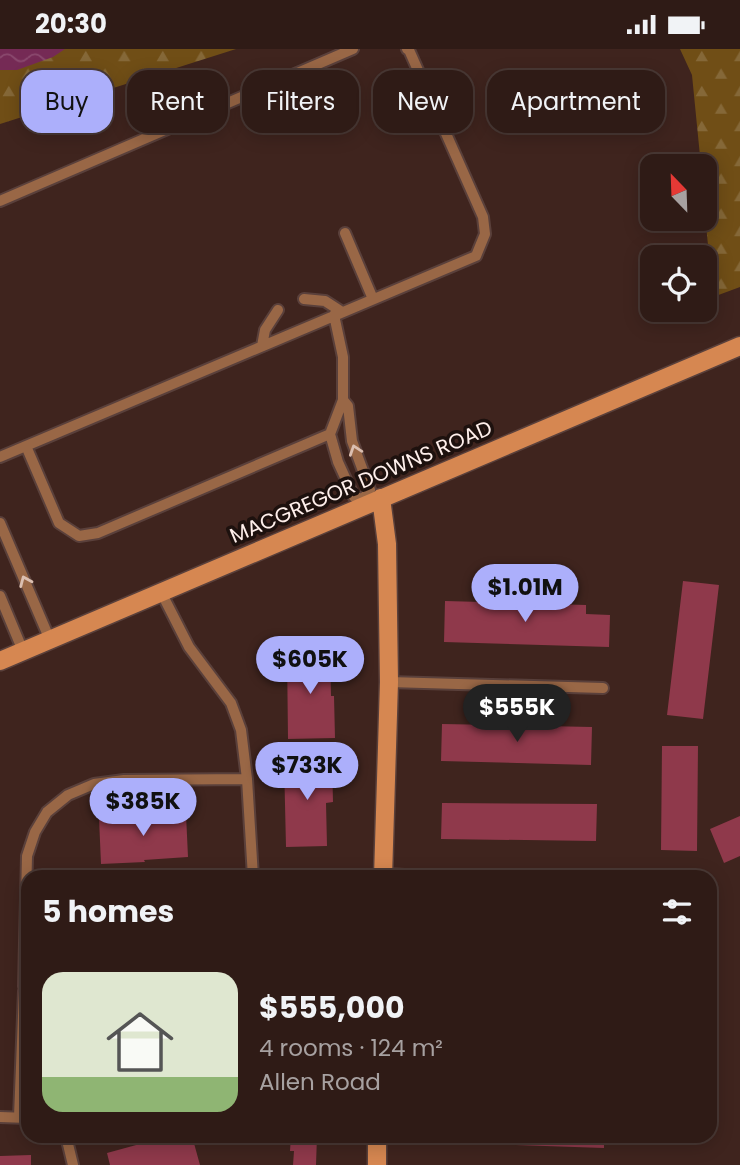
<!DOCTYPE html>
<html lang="en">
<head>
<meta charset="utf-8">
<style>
  body { margin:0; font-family:Poppins,sans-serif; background:#37241f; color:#f1f3f6; height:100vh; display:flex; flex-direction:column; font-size:26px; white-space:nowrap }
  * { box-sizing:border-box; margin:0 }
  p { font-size:23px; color:#a7a1a1 }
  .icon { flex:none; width:38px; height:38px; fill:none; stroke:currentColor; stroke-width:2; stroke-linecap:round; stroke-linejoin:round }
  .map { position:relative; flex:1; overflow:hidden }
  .panel { position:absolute; left:21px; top:821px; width:696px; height:273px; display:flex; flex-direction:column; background:#2f1b16; border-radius:21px; box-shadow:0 4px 18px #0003,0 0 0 2px #4a3935 }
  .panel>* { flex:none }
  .guide { position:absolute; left:21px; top:21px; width:698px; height:63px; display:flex; gap:14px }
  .needle { width:46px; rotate:337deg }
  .controls { position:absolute; left:640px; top:105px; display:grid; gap:14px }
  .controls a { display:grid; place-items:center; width:77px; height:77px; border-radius:14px; background:#2f1b16; box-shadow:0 4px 18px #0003,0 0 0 2px #4a3935; font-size:35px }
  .price { position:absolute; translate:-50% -60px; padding:0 16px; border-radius:24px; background:#acaffb; color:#111; font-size:23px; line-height:46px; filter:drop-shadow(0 2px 4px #0008) }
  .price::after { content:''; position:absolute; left:50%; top:42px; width:21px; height:16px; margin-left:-10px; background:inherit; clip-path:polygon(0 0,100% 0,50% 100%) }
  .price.current { background:#222; color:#fff }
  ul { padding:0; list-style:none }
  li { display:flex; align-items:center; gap:21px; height:175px; padding:0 21px }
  li span { display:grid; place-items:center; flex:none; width:196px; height:140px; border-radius:21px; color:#555 }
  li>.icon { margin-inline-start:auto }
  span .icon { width:84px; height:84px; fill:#fffc; stroke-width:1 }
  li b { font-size:30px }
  h2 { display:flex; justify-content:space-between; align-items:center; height:84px; padding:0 21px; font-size:30px }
  .tag { padding:0 24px; border-radius:21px; background:#2f1b16; box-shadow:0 4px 18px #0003,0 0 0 2px #4a3935; font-size:24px; line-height:63px }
  .tag.current { background:#acaffb; color:#111 }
  .status { display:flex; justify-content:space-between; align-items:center; height:49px; padding:0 35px; background:#2f1b16; direction:ltr }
  .status svg { height:19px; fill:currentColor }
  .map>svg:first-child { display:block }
  .forest { fill:url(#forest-firs) }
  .water { fill:url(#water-waves) }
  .building { fill:#8f394b }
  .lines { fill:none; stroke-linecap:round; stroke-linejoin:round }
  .lane-casing { stroke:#5a403b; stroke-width:14 }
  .secondary-casing { stroke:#5a403b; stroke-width:21 }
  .lane { stroke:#996746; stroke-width:10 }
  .secondary { stroke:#d68751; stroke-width:18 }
  .oneway { stroke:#dbbfb1 }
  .labels { text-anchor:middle; stroke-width:7; stroke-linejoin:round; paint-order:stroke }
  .street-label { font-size:21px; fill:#feefeb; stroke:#1d110e }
</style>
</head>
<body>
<div class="status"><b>20:30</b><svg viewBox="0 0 49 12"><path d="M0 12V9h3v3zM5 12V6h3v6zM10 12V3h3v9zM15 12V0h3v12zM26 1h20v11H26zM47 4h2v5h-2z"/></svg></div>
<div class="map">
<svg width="740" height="1116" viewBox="0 0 740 1116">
  <defs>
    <pattern id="forest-firs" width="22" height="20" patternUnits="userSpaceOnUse" patternTransform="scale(1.75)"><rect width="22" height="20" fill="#704e16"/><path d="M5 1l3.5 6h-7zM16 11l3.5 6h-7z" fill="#856838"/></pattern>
    <pattern id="water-waves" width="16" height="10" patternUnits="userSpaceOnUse" patternTransform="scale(1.75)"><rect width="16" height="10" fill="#752a55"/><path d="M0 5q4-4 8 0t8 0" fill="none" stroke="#8a496e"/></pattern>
  </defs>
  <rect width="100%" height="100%" fill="#3f241e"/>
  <path class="forest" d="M0,0H236L0,75Z
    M680,0H740V238L713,248L705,165V117H701L692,26Z"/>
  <path class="water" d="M0,0H65L53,8L17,21H0Z"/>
  <path class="building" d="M683,532L719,536L703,670L667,666Z
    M445,552L586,556V565L610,566L609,598L444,593Z
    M330,602L331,647H334L335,689L288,690L287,603Z
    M442,675L592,678L591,716L441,712Z
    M662,697H698L697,802L661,801Z
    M332,711L333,753L326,754L327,797L286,798L284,713Z
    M442,754L597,755L596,792L441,790Z
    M186,765L188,808L144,811L145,813L101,815L99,769Z
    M740,767V807L724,814L710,780Z
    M169,1087H192L200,1116H110L107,1104Z
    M291,1087H317L316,1116H293L294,1102H290Z
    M422,1087H604V1099L422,1093Z
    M31,1106V1116H0V1107Z"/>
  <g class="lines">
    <g class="lane-casing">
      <path id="lane" d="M0,152L353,0
        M345,184L373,250
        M304,250L325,252L342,263
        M334,266L343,308V351L330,385L338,413L354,448L363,450
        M262,297L265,281L278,261
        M343,351L348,357L352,392L370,441L363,450
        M26,397L59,474L79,487L98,484L330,385
        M0,408L476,207L485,185L483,168L409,1L407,0
        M0,474L50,591
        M161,543L189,598L231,654L241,681L247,730L253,828
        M0,547L23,602
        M389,633L603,639
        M384,825L446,828
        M28,948L24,937L27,807L35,783L47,763L68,746L94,735L124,731L247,730
        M0,1068L28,1069
        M19,1068L24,942
        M66,1087L73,1116"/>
    </g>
    <g class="secondary-casing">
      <path id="secondary" d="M381,449L387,495L389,633L383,828
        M0,612L740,297
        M377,1116V1087"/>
    </g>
    <use href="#lane" class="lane"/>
    <use href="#secondary" class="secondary"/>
  </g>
  <defs><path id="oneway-chevron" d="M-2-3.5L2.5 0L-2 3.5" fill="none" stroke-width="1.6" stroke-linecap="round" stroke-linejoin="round" transform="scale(1.75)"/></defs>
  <g class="oneway">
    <use href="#oneway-chevron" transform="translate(355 401) rotate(-109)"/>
    <use href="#oneway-chevron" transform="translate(25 532) rotate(-113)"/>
  </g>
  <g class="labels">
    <g class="street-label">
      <text transform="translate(361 433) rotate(-23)" y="7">MACGREGOR DOWNS ROAD</text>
    </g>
  </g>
</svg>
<div class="controls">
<a><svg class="needle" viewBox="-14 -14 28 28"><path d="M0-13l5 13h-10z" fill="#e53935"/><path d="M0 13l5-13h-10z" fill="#a7a1a1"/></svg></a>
<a><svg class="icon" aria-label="locate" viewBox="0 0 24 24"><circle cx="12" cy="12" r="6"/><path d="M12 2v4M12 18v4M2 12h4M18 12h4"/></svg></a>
</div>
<b class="price" style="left:525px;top:575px">$1.01M</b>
<b class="price" style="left:310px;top:647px">$605K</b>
<b class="price current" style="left:517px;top:695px">$555K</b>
<b class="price" style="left:307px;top:753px">$733K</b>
<b class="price" style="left:143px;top:789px">$385K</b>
<div class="guide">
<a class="tag current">Buy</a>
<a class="tag">Rent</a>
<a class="tag">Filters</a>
<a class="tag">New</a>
<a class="tag">Apartment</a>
</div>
<section class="panel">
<h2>5 homes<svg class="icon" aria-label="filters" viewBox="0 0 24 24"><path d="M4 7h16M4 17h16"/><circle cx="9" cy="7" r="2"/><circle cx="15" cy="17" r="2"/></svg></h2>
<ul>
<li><span style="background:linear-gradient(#dfe7d0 75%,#8fb573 0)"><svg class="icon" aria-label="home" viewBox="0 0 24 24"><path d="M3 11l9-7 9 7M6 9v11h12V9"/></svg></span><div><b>$555,000</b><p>4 rooms · 124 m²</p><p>Allen Road</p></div></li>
</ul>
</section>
</div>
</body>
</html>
